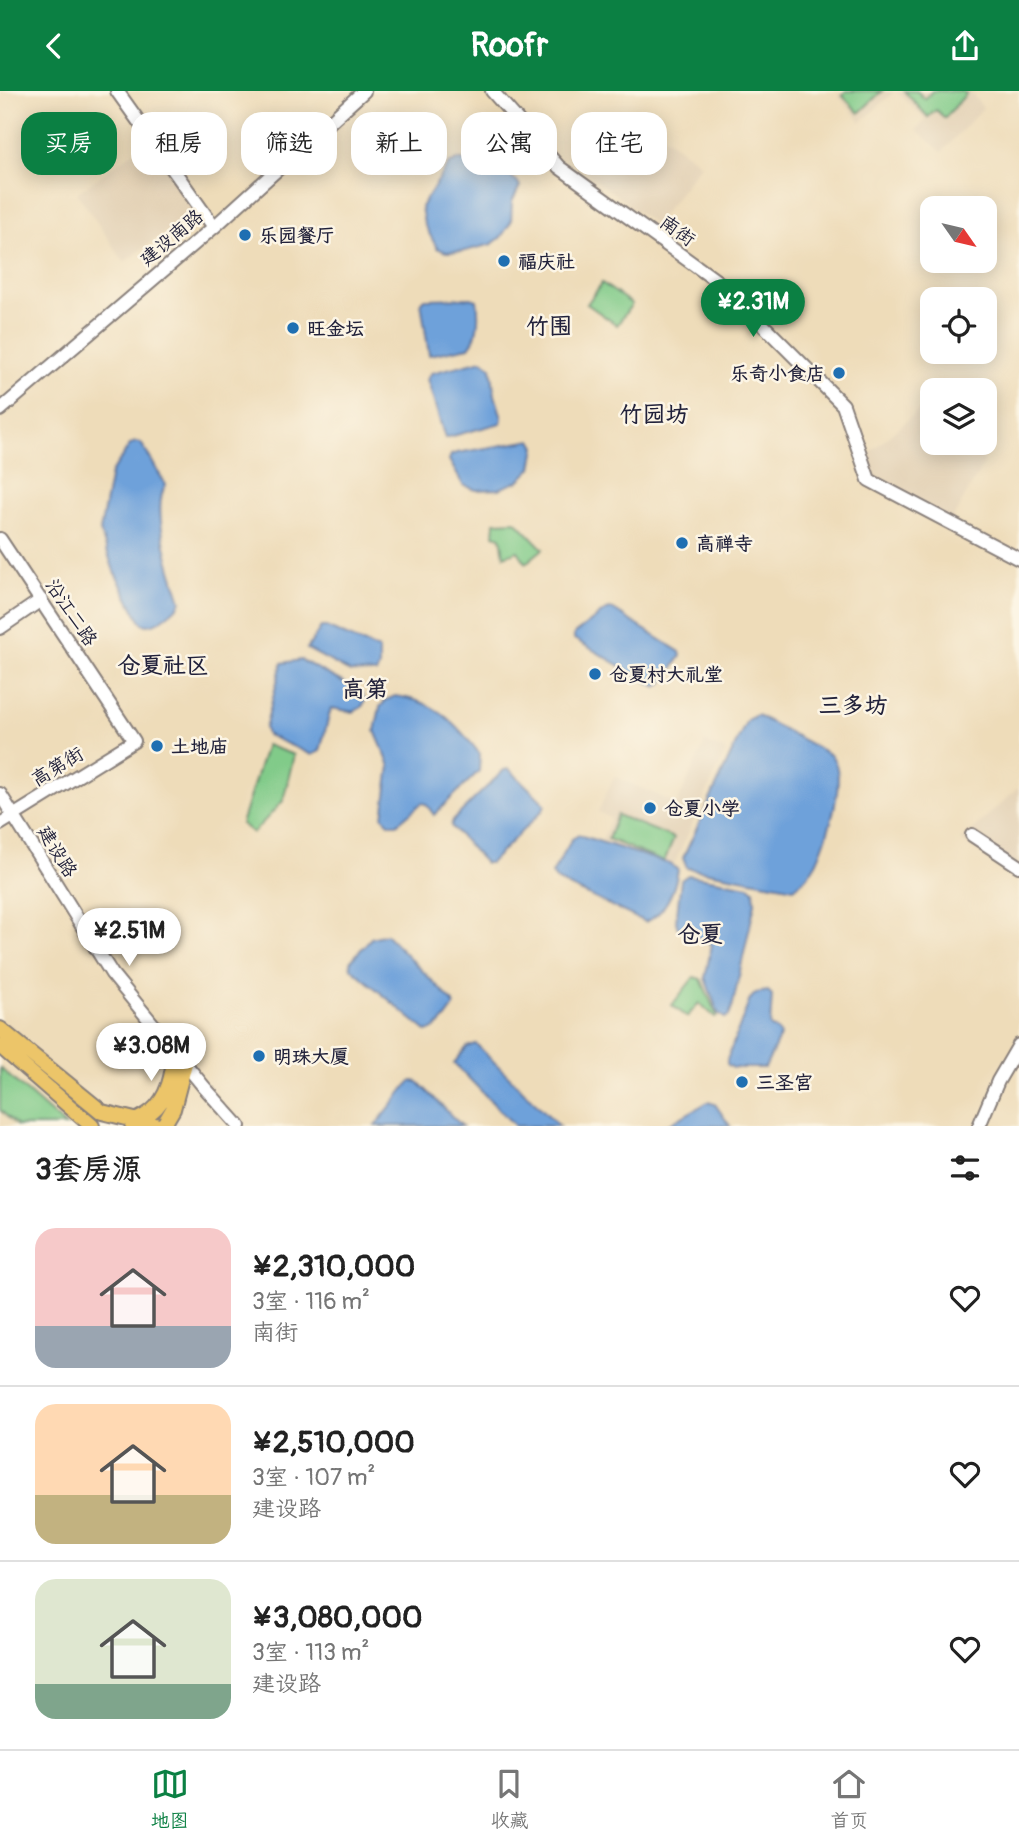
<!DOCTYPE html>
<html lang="zh">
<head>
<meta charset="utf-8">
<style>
  body { margin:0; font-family:Pangolin,"LXGW WenKai TC",sans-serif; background:#f6f6f6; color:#222; height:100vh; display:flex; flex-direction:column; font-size:26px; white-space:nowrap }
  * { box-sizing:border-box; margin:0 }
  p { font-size:23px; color:#767676 }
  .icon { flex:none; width:38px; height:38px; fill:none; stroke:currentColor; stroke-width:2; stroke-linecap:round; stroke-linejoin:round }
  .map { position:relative; height:1035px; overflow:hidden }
  .drawer { display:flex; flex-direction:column; background:#fff; flex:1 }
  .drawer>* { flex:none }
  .banner { position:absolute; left:21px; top:21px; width:978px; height:63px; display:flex; gap:14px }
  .needle { width:46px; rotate:124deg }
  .buttons { position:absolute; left:920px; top:105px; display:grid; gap:14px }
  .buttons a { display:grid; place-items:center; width:77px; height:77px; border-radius:14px; background:#fff; box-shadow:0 4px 18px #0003; font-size:35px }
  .price { position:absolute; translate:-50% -60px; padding:0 16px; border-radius:24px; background:#fff; color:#222; font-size:23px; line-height:46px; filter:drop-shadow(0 2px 4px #0008) }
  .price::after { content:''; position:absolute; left:50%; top:42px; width:21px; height:16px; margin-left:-10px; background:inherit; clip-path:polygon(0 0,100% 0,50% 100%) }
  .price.selected { background:#0b8043; color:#fff }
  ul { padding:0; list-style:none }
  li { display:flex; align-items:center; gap:21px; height:175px; padding:0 35px }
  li+li { border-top:2px solid #e0e0e0 }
  li span { display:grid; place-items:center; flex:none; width:196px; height:140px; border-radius:21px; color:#555 }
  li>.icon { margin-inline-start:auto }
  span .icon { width:84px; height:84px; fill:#fffc; stroke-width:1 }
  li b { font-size:30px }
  h2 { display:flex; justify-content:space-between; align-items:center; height:84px; padding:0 35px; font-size:30px }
  .tag { padding:0 24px; border-radius:21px; background:#fff; box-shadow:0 4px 18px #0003; font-size:24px; line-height:63px }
  .tag.selected { background:#0b8043; color:#fff }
  header { display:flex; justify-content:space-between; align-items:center; height:91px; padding:0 35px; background:#0b8043; color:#fff; font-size:32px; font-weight:700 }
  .dock { display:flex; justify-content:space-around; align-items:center; height:98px; border-top:2px solid #e0e0e0; background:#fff; font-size:19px; color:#767676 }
  .dock a { display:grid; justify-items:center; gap:4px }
  .dock .selected { color:#0b8043 }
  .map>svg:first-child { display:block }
  .built { fill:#e3d1b5 }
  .green { fill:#81cb89; stroke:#527662; stroke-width:2 }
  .water { fill:#6ea1da; stroke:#48628a; stroke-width:2 }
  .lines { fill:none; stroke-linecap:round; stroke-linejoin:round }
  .minor-casing { stroke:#887f7a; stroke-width:16 }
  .major-casing { stroke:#887f7a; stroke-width:18 }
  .minor { stroke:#fff; stroke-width:12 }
  .major { stroke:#ecc569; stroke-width:14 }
  .poi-dot { fill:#1f6fb2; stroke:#fcf5e5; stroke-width:2.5 }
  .labels { text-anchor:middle; stroke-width:5; stroke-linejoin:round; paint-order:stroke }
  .street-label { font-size:19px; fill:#22223b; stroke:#fcf5e5 }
  .poi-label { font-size:19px; font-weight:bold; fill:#22223b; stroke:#fcf5e5; text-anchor:start }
  .quarter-label { font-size:23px; font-weight:bold; fill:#22223b; stroke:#fcf5e5 }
</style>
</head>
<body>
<header><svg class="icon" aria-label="back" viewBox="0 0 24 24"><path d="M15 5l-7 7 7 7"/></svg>Roofr<svg class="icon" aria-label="share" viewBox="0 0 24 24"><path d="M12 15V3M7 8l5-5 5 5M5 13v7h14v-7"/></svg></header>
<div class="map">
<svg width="1019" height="1035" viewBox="0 0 1019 1035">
  <rect width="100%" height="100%" fill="#fcf5e5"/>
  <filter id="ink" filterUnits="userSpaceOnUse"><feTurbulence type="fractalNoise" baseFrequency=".0143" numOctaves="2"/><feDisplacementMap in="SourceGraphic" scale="14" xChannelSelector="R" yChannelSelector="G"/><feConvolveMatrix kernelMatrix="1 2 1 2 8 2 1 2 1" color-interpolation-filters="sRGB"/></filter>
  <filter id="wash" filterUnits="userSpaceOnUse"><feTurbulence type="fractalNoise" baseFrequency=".00686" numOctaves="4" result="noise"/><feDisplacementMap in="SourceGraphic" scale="28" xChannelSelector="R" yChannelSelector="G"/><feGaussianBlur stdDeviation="1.57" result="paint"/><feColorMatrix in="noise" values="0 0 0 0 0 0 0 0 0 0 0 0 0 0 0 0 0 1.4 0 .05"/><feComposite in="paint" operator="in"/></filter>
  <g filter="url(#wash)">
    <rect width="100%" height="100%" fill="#eedcb9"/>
    <path class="built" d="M843,0H895L861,31L838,5Z
      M896,0H970L983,17L942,61L916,39L926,29Z
      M630,20L701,73L655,134L584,80Z
      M151,48L200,117L124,171L77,102Z
      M926,313L933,317V352H976L985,370L950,432L869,389L862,368Z
      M705,651L726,660L671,780L602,749L611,727L598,721L614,685L677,713Z
      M1019,696V787L961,749Z"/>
    <path class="green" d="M846,0H882L859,22L842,4Z
      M904,0H917L925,8L932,0H962L966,3L945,27L936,19L928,26Z
      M602,192L632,213L617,234L587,213Z
      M516,430L543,458L526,472L518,460L504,465L501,446L494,444L495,431Z
      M266,654L294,664L283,710L253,742L241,733Z
      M617,724L674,747L664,771L608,748Z
      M694,886L701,888L717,925L715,926L699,912L687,926L672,914Z
      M0,977L66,1035H17L0,1019Z"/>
    <path class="water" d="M459,68L511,86L517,90L520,95L512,111L511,131L501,146L492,153L465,160L446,161L437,157L424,133L421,116L449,73Z
      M471,207L477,209C479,224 480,244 469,256L429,264L421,211L425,208Z
      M482,269L491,276L495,304L502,327L501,332L445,347L427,288L431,282Z
      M532,349L536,356L532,377L519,390L499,398L476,399L463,394L449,369L451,364L457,362Z
      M135,351L141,352L166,394C150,416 172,484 181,510C178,518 157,534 148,534C144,534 141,531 139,528L114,480L100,440L111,382L130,354Z
      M612,518L680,561L681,565L662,592L657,596L574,548V543L606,519Z
      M321,536H326L379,559V577L376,582L350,581L307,558Z
      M301,569L361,601L365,609L362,616L353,621L331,617L320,660L312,664L267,644L265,637L282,572Z
      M395,605C437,610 455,632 480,663L479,680L434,724L426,713L422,712L397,733H390L383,726L390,675L375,640L380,616L386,609Z
      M757,624L829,663C851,679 826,752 816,772C811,781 803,791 794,797L687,777L683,767L747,629Z
      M509,678L545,713L543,719L490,772H485L451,735L453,729L504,679Z
      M579,744L670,773L678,779C675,798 665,824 645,831L558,790L552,783L572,748Z
      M688,784L749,795L754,799L755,812L732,917L729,925L725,927L718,922L705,887L712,853L678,837L676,831L681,789Z
      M386,843L453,911L454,915C448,925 439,938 427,941L351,877L350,871L371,847Z
      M768,900L772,904L770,935L778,940L780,945L765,977H733L727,973V969L750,908L756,902Z
      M476,953L559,1035H515L454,972L467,956Z
      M413,990L418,991L462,1035H375L408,993Z
      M708,1011L715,1013L730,1035H666Z"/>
  </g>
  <g filter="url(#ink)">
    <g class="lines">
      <g class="minor-casing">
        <path id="minor" d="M117,0L214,136
          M492,0L559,76L725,196L843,314L869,389L1019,468
          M0,319L214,136L364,0
          M0,448L134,650L0,733
          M0,537L41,509
          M0,703L112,883L204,996L239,1035
          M972,744L1019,775
          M979,1035L998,990L1019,954"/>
      </g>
      <g class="major-casing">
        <path id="major" d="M0,938L102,1021L159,1035
          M0,955L92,1035
          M132,1033C138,1028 145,1026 151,1021C169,1007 173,982 175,960
          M163,1035L173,1018L185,972"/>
      </g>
      <use href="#minor" class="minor"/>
      <use href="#major" class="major"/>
    </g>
  </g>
  <g class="poi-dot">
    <circle cx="245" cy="144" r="7"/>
    <circle cx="504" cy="170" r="7"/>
    <circle cx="293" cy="237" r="7"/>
    <circle cx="839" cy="282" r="7"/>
    <circle cx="682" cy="452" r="7"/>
    <circle cx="595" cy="583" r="7"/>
    <circle cx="157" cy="655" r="7"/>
    <circle cx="650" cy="717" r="7"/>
    <circle cx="259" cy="965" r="7"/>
    <circle cx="742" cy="991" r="7"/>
  </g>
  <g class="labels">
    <g class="street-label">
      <text transform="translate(678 139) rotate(36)" y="7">南街</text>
      <text transform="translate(171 146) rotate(-40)" y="7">建设南路</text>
      <text transform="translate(72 521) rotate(56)" y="7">沿江二路</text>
      <text transform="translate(57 675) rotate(-31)" y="7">高第街</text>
      <text transform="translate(58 760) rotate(58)" y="7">建设路</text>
    </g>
    <g class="poi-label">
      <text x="259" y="151">乐园餐厅</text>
      <text x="518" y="177">福庆社</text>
      <text x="307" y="244">旺金坛</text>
      <text x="825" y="289" text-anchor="end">乐奇小食店</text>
      <text x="696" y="459">高禅寺</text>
      <text x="609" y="590">仓夏村大礼堂</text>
      <text x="171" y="662">土地庙</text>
      <text x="664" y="724">仓夏小学</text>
      <text x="273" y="972">明珠大厦</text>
      <text x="756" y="998">三圣宫</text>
    </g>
    <g class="quarter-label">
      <text x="549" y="243">竹围</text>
      <text x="654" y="331">竹园坊</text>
      <text x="163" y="582">仓夏社区</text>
      <text x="365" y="606">高第</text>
      <text x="853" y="622">三多坊</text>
      <text x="700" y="851">仓夏</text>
    </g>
  </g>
</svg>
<div class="buttons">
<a><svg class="needle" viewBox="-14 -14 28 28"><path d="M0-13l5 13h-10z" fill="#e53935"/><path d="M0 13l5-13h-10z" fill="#767676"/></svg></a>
<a><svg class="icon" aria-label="locate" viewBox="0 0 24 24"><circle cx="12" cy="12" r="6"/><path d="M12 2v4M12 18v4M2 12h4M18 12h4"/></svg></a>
<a><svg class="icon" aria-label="layers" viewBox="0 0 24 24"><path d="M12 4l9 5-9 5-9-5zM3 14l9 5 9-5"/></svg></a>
</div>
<b class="price selected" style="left:753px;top:248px">¥2.31M</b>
<b class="price" style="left:129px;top:877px">¥2.51M</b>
<b class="price" style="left:151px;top:992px">¥3.08M</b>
<div class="banner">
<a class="tag selected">买房</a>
<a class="tag">租房</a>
<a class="tag">筛选</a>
<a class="tag">新上</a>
<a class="tag">公寓</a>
<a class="tag">住宅</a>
</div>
</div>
<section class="drawer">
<h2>3套房源<svg class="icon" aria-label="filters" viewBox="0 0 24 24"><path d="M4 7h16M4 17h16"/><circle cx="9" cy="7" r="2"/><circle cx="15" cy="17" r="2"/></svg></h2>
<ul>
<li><span style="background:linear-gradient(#f6c9c9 70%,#9aa5b1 0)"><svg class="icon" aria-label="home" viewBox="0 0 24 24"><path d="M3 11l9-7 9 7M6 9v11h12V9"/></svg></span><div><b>¥2,310,000</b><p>3室 · 116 m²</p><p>南街</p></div><svg class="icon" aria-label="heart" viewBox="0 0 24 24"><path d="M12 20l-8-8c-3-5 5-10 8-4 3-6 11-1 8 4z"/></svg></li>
<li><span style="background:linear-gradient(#ffd9b3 65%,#c2b280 0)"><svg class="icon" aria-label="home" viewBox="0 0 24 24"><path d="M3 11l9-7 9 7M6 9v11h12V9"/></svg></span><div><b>¥2,510,000</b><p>3室 · 107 m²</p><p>建设路</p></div><svg class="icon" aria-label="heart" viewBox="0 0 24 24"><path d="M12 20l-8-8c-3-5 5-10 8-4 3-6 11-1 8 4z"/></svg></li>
<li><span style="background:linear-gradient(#dfe7d0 75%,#7fa58c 0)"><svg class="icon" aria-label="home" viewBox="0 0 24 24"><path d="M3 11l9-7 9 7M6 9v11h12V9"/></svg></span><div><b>¥3,080,000</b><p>3室 · 113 m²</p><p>建设路</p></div><svg class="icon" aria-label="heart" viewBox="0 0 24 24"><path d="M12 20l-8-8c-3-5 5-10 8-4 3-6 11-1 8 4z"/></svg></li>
</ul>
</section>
<nav class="dock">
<a class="selected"><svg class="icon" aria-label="map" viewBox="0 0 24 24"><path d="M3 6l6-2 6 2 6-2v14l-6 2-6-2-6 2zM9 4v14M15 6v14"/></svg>地图</a>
<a><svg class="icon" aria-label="saved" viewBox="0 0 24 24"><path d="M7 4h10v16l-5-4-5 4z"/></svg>收藏</a>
<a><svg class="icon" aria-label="home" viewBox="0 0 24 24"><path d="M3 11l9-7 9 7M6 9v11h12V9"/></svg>首页</a>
</nav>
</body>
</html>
